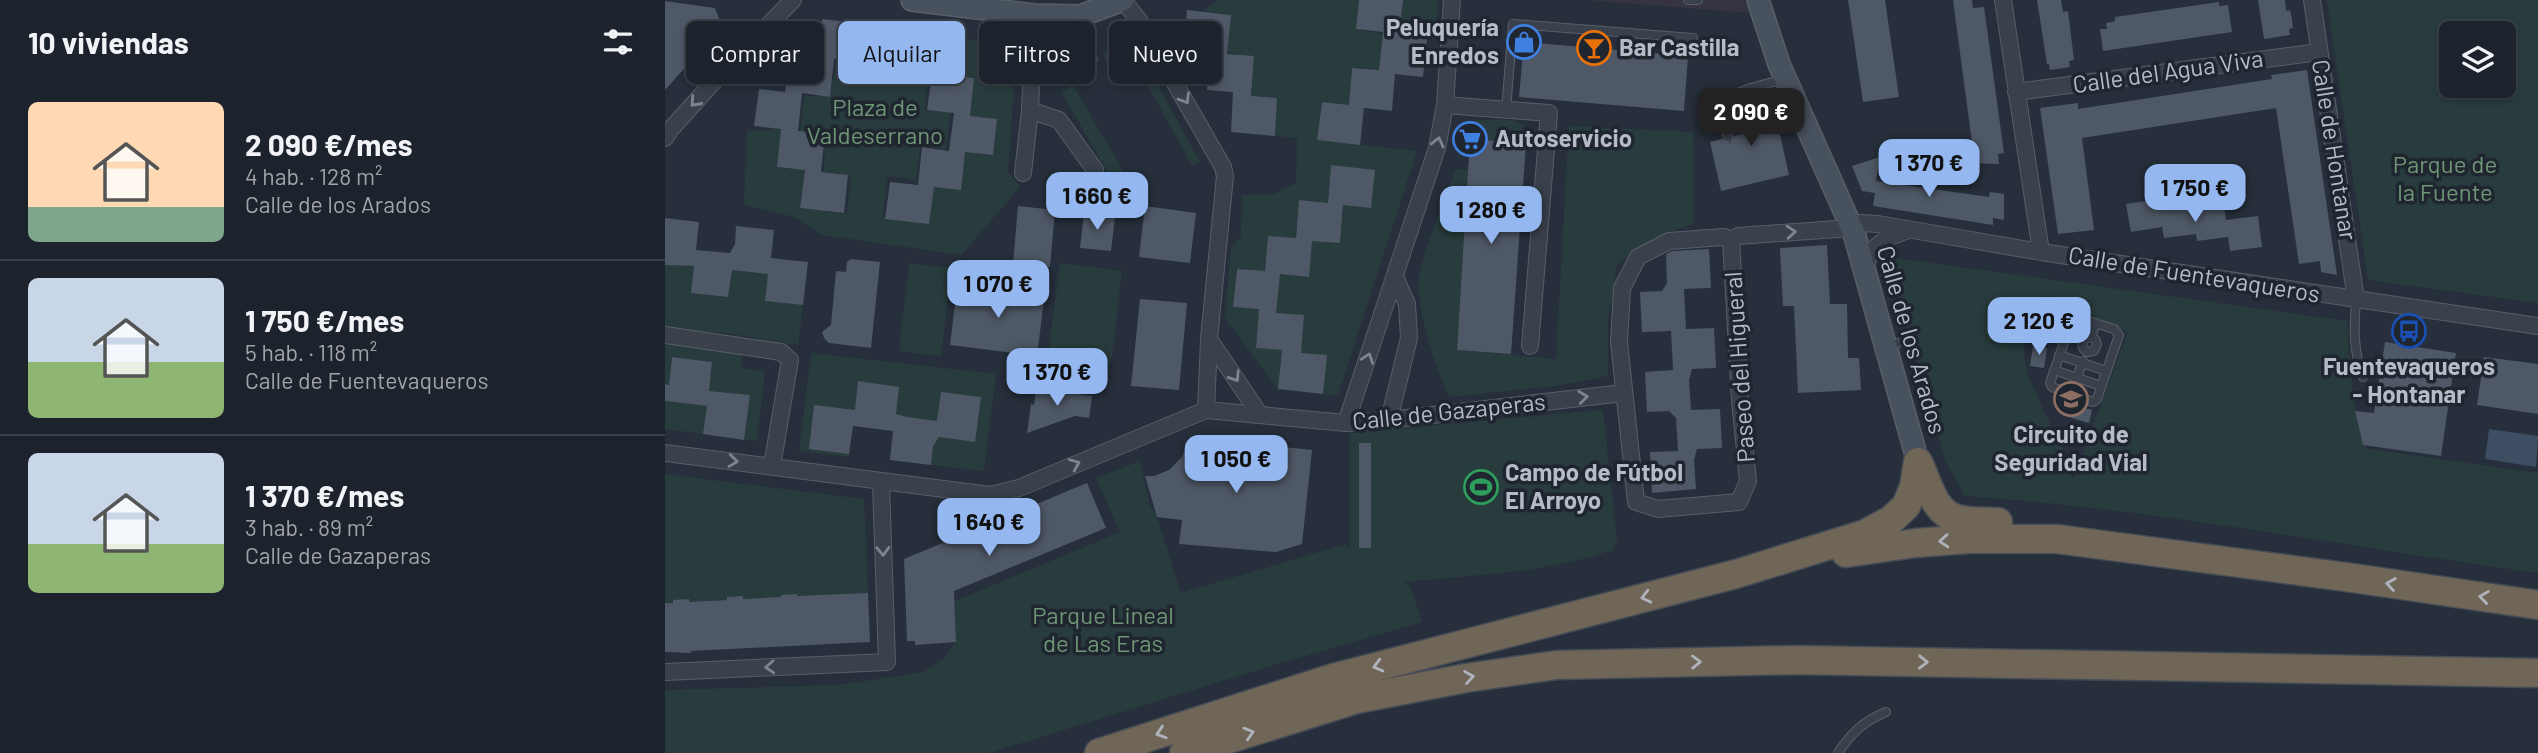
<!DOCTYPE html>
<html lang="es">
<head>
<meta charset="utf-8">
<style>
  body { margin:0; font-family:Barlow,sans-serif; background:#252b34; color:#f1f3f6; height:100vh; display:flex; flex-direction:column; font-size:26px; white-space:nowrap }
  * { box-sizing:border-box; margin:0 }
  p { font-size:23px; color:#a0a4a9 }
  .icon { flex:none; width:38px; height:38px; fill:none; stroke:currentColor; stroke-width:2; stroke-linecap:round; stroke-linejoin:round }
  .map { position:relative; flex:1; overflow:hidden }
  .sheet { display:flex; flex-direction:column; background:#1c232c; width:665px }
  .sheet>* { flex:none }
  .hud { position:absolute; left:21px; top:21px; width:665px; height:63px; display:flex; gap:14px }
  .controls { position:absolute; left:1774px; top:21px; display:grid; gap:14px }
  .controls a { display:grid; place-items:center; width:77px; height:77px; border-radius:10px; background:#1c232c; box-shadow:0 4px 10px #0003,0 0 0 2px #3a4048; font-size:35px }
  .price { position:absolute; translate:-50% -60px; padding:0 16px; border-radius:14px; background:#93b7ee; color:#111; font-size:23px; line-height:46px; filter:drop-shadow(0 2px 4px #0008) }
  .price::after { content:''; position:absolute; left:50%; top:42px; width:21px; height:16px; margin-left:-10px; background:inherit; clip-path:polygon(0 0,100% 0,50% 100%) }
  .price.current { background:#222; color:#fff }
  ul { padding:0; list-style:none }
  li { display:flex; align-items:center; gap:21px; height:175px; padding:0 28px }
  li+li { border-top:2px solid #3a4048 }
  li span { display:grid; place-items:center; flex:none; width:196px; height:140px; border-radius:10px; color:#555 }
  li>.icon { margin-inline-start:auto }
  span .icon { width:84px; height:84px; fill:#fffc; stroke-width:1 }
  li b { font-size:30px }
  h2 { display:flex; justify-content:space-between; align-items:center; height:84px; padding:0 28px; font-size:30px }
  .tag { padding:0 24px; border-radius:10px; background:#1c232c; box-shadow:0 4px 10px #0003,0 0 0 2px #3a4048; font-size:24px; line-height:63px }
  .tag.current { background:#93b7ee; color:#111 }
  main { display:flex; flex:1; min-height:0 }
  .map>svg:first-child { display:block }
  .medical { fill:#353440 }
  .green { fill:#293c3d; fill-rule:evenodd }
  .water { fill:#3d4d62 }
  .building { fill:#4f5866 }
  .lines { fill:none; stroke-linecap:round; stroke-linejoin:round }
  .lane-casing { stroke:#585f69; stroke-width:10 }
  .street-casing { stroke:#585f69; stroke-width:18 }
  .secondary-casing { stroke:#585f69; stroke-width:24 }
  .highway-casing { stroke:#454c56; stroke-width:31 }
  .lane { stroke:#3a414b; stroke-width:8 }
  .street { stroke:#3a414b; stroke-width:16 }
  .secondary { stroke:#48515e; stroke-width:21 }
  .highway { stroke:#706657; stroke-width:28 }
  .oneway { stroke:#7e858f }
  .oneway2 { stroke:#aeb3bc }
  .labels { text-anchor:middle; stroke-width:7; stroke-linejoin:round; paint-order:stroke }
  .poi-label { font-size:24px; font-weight:bold; fill:#b5bcc7; stroke:#1f2630; text-anchor:start }
  .street-label { font-size:24px; fill:#b5bcc7; stroke:#1f2630 }
  .park-label { font-size:24px; fill:#6f9577; stroke:#1f2630 }
</style>
</head>
<body>
<main>
<section class="sheet">
<h2>10 viviendas<svg class="icon" aria-label="filters" viewBox="0 0 24 24"><path d="M4 7h16M4 17h16"/><circle cx="9" cy="7" r="2"/><circle cx="15" cy="17" r="2"/></svg></h2>
<ul>
<li><span style="background:linear-gradient(#ffd9b3 75%,#7fa58c 0)"><svg class="icon" aria-label="home" viewBox="0 0 24 24"><path d="M3 11l9-7 9 7M6 9v11h12V9"/></svg></span><div><b>2 090 €/mes</b><p>4 hab. · 128 m²</p><p>Calle de los Arados</p></div></li>
<li><span style="background:linear-gradient(#c9d6e8 60%,#8fb573 0)"><svg class="icon" aria-label="home" viewBox="0 0 24 24"><path d="M3 11l9-7 9 7M6 9v11h12V9"/></svg></span><div><b>1 750 €/mes</b><p>5 hab. · 118 m²</p><p>Calle de Fuentevaqueros</p></div></li>
<li><span style="background:linear-gradient(#c9d6e8 65%,#8fb573 0)"><svg class="icon" aria-label="home" viewBox="0 0 24 24"><path d="M3 11l9-7 9 7M6 9v11h12V9"/></svg></span><div><b>1 370 €/mes</b><p>3 hab. · 89 m²</p><p>Calle de Gazaperas</p></div></li>
</ul>
</section>
<div class="map">
<svg width="1873" height="753" viewBox="0 0 1873 753">
  <rect width="100%" height="100%" fill="#262f3b"/>
  <path class="medical" d="M920,0H1079L1084,13Z"/>
  <path class="green" d="M552,0H694L691,29L718,34L714,70L687,68L684,106L656,102L653,140L752,151L673,395L658,394L661,355L635,361L639,315L622,314L610,319L615,269L628,276L644,277L647,235L675,243L679,198L690,199V206L706,208L682,174V167L666,165L662,209L650,201L634,200L630,243L603,236L599,278L588,270L571,269L568,307L583,308L595,306L591,348L606,349L617,346L613,389L560,318L566,248L576,236L577,195H607L631,183L632,138L610,136L612,98L597,97L586,101L589,57L562,53L566,15L539,11Z
    M738,0H773L770,40L734,35Z
    M1662,0H1873V303L1703,280ZM1839,33V86H1787V33Z
    M203,26L240,29L237,71L263,74L260,110L285,112L281,149L255,146L251,179L222,176L218,217L237,221L269,181L295,190L301,147L312,154L328,155L332,119L317,117L304,122L309,78L294,76L282,81L287,38L352,43L343,172L355,187L296,255L157,235L129,217L79,205L82,131L117,129L112,167L128,169L140,166L135,208L151,210L152,204L163,212L182,214L186,175L159,172L160,134H135L139,96H165L171,62L181,60L199,63Z
    M467,38L535,162L528,167L465,54L443,63L438,54Z
    M408,85L467,186L455,193L396,92Z
    M816,120C835,120 868,114 861,143L790,138C796,124 801,121 816,120Z
    M904,126L1028,132V224L990,237L952,265L943,321V376L890,386L784,397C771,368 748,303 755,272C763,237 779,203 791,169L803,170L792,350L891,359Z
    M1230,258L1682,321C1684,345 1688,437 1703,449L1873,473V573C1681,547 1493,509 1300,496L1281,462L1241,328L1225,263ZM1382,295L1463,332L1408,479C1405,472 1404,464 1402,458C1392,433 1352,369 1360,345C1363,337 1371,334 1377,332Z
    M244,263L286,268L276,356L234,351Z
    M395,263L457,271L446,363L383,355Z
    M0,265L34,266L28,278L26,293L63,297L65,281L62,269L109,274L101,301L138,305L133,345L60,333L0,329Z
    M0,344L77,353L76,368L100,371L92,441L79,440L85,395L37,390L46,377L47,362L7,357L5,371L9,386L0,384Z
    M146,353L331,374L319,471L225,460L227,444H233L234,431L182,425L180,438L186,439L184,457L134,451Z
    M0,401L48,407L40,419L38,434L0,429Z
    M938,410L952,541L948,550C881,573 808,575 738,582L745,586L757,622L596,669L324,753H0V690L174,685L259,672L278,659L291,642L290,601L455,532L431,478L475,461L484,503L492,517L516,593L681,544L685,550V433Z
    M0,474L199,499L203,593L132,596V594L116,595V598L78,599V596L62,597V600L24,602V599L0,603Z"/>
  <path class="water" d="M1824,429L1873,436L1871,467L1820,459Z"/>
  <path class="building" d="M694,0H738L734,36L762,39L758,77L730,74L727,111L699,108L695,145L652,140L657,102L684,105L687,68L714,70L718,32L691,29Z
    M1183,0H1220L1234,97L1198,102Z
    M1288,0H1307L1308,8L1319,7L1339,153L1333,154L1334,164L1307,163L1308,150Z
    M1372,0H1396L1398,12L1403,11L1409,60L1404,61L1405,67L1385,70L1384,64H1382Z
    M1593,0H1620L1621,11L1625,10L1627,19L1628,28L1624,29L1625,35L1599,39Z
    M0,1L50,8L57,26L0,90Z
    M1554,2V6L1563,5L1567,32L1438,51L1435,29H1442L1441,23L1450,21V17Z
    M522,10L566,15L562,54L589,56L586,96L612,98L610,136L566,132L568,92L542,90L545,50L519,48Z
    M157,19L201,24L197,62L169,59L165,97L137,93L133,131L160,134L156,172L183,175L179,213L135,208L140,170L112,167L116,129L89,126L94,89L120,92L125,53L153,57Z
    M244,33L287,38L283,75L309,78L305,116L332,119L328,155L300,152L296,190L269,187L264,224L220,219L225,182L253,185L257,147L284,151L289,113L262,110L267,73L240,70Z
    M859,42L1023,56L1019,111L854,97Z
    M1642,70L1672,275L1656,272L1655,261L1634,264L1611,108L1417,138L1429,230L1393,234L1375,108L1413,103V109L1607,79L1606,75Z
    M1106,95L1124,175L1056,191L1045,142L1057,139L1065,143L1069,136L1078,134L1071,103Z
    M805,139L861,143L846,354L792,350Z
    M1215,157L1211,181L1324,197L1325,192L1339,194V220L1328,218V225L1208,206L1210,193L1197,191L1187,166Z
    M666,165L710,170L706,208L678,205L675,243L647,241L644,277L615,274L611,313L639,315L636,353L662,355L658,394L613,389L617,350L591,348L594,309L568,307L572,269L600,271L603,236L631,238L634,200L663,203Z
    M1494,199L1495,208L1527,204V211L1559,206L1561,220L1593,216L1597,247L1565,251L1563,237L1532,241L1531,234L1499,238L1497,227L1466,232L1461,204Z
    M353,206L390,210L385,267L348,264Z
    M480,206L531,213L525,263L474,257Z
    M419,213L450,217L446,251L415,248Z
    M0,218L34,222L31,250L65,253L70,244L71,226L109,230L106,258L143,262L138,305L100,301L103,274L67,270L63,297L26,293L29,266L0,265Z
    M1162,245L1165,304H1182L1183,358H1194L1196,390L1133,393L1129,306H1118L1115,248Z
    M1044,249L1046,288L1019,289L1021,329L1049,328L1051,368L1027,369L1024,380L1026,410L1055,409L1057,448L1032,449L1029,460L1031,489L987,493L985,452L1013,451L1011,418L1004,411L982,412L980,372L1008,370L1006,331L977,332L975,292L997,291L1002,283L1001,254L1007,251Z
    M186,259L215,262L206,348L164,343L159,338L157,332L166,325L171,271L181,272L182,262Z
    M292,287L344,294V288L380,292L372,356L285,345Z
    M475,299L522,303L514,390L466,386Z
    M1720,342L1791,353L1776,456L1698,445L1690,411L1709,413Z
    M1368,346L1382,348L1379,368L1365,366Z
    M7,357L47,362L44,391L85,395L79,440L38,434L42,406L0,401V384L4,385Z
    M1819,357L1873,364V414L1812,405Z
    M193,381L234,387L231,414L242,417L272,421L276,392L316,397L310,442L274,437L268,446L266,465L225,460L228,431L188,426L184,454L144,449L149,405L190,410Z
    M371,389L427,396L424,418L410,416L362,433L366,404L369,405Z
    M1400,403L1427,410L1424,423L1397,415Z
    M532,438L647,450L637,544L611,552L514,544L517,520L492,517L480,476H489L504,470L517,457L523,441Z
    M694,443H706V548H694Z
    M422,483L441,528L289,591L291,642L250,645V641H242L239,559Z
    M203,593L205,642L26,651V653L0,652V603H8V600L24,599V602L62,600V597L78,596V599L116,597V595L132,594V596Z"/>
  <g class="lines">
    <g class="lane-casing">
      <path id="lane" d="M1023,0H1033
        M407,19L428,59
        M841,110L848,24L1028,38
        M1063,137C1060,128 1053,114 1058,104C1064,91 1106,83 1120,79
        M1691,300C1689,326 1688,352 1698,377
        M1411,317L1449,329L1454,335L1432,399L1428,402L1387,387L1385,383L1405,325Z
        M1426,337L1431,340L1432,345L1429,351L1422,352L1418,348L1417,342L1421,338L1426,337L1431,323
        M1224,347L1245,338
        M1394,355L1441,371
        M1389,370L1436,386
        M1406,394L1418,361
        M1173,753C1186,733 1199,721 1221,712"/>
    </g>
    <g class="street-casing">
      <path id="street" d="M458,0L475,22L558,167L560,176L544,339L541,410
        M1338,0L1376,252
        M1647,0L1691,300
        M1351,92L1654,52
        M780,105L884,113L865,346
        M365,110L394,120L430,170
        M0,138L5,130L61,68L128,0
        M358,173L365,110L369,15
        M1059,237L1066,240L1075,400L1083,481L1074,502L993,509L971,502L954,342L957,288L973,257L1004,241Z
        M1066,240L1073,236L1186,228L1195,223L1213,224L1376,252L1873,326
        M1199,270C1205,245 1221,237 1244,230
        M0,335L116,352L125,360L107,466
        M544,339L595,415
        M724,420L744,338L742,304L730,277
        M681,423L772,148L780,105L787,0
        M0,453L325,495L354,488L541,410L681,423L724,420L958,393
        M0,672L222,662L216,483"/>
    </g>
    <g class="secondary-casing">
      <path id="secondary" d="M247,0L369,15L415,16L458,0
        M1093,0L1114,64L1189,233L1253,462"/>
    </g>
    <g class="highway-casing">
      <path id="highway" d="M1253,462C1263,482 1268,513 1293,519C1305,523 1321,521 1333,522
        M1181,553L1251,543L1303,539H1392L1688,578L1873,605
        M434,753L668,678L1071,574L1200,534L1226,520L1241,506L1249,487L1253,462
        M519,753L692,699L801,678L892,665L1132,660L1873,673"/>
    </g>
    <use href="#lane" class="lane"/>
    <use href="#street" class="street"/>
    <use href="#secondary" class="secondary"/>
    <use href="#highway" class="highway"/>
  </g>
  <defs><path id="oneway-chevron" d="M-2-3.5L2.5 0L-2 3.5" fill="none" stroke-width="1.6" stroke-linecap="round" stroke-linejoin="round" transform="scale(1.75)"/></defs>
  <g class="oneway">
    <use href="#oneway-chevron" transform="translate(520 99) rotate(59)"/>
    <use href="#oneway-chevron" transform="translate(30 102) rotate(132)"/>
    <use href="#oneway-chevron" transform="translate(773 142) rotate(-76)"/>
    <use href="#oneway-chevron" transform="translate(1126 232) rotate(-4)"/>
    <use href="#oneway-chevron" transform="translate(703 358) rotate(-71)"/>
    <use href="#oneway-chevron" transform="translate(570 377) rotate(57)"/>
    <use href="#oneway-chevron" transform="translate(918 397) rotate(-7)"/>
    <use href="#oneway-chevron" transform="translate(68 461) rotate(7)"/>
    <use href="#oneway-chevron" transform="translate(410 464) rotate(-23)"/>
    <use href="#oneway-chevron" transform="translate(218 551) rotate(88)"/>
    <use href="#oneway-chevron" transform="translate(105 667) rotate(177)"/>
  </g>
  <g class="oneway2">
    <use href="#oneway-chevron" transform="translate(1279 541) rotate(176)"/>
    <use href="#oneway-chevron" transform="translate(1726 584) rotate(-171)"/>
    <use href="#oneway-chevron" transform="translate(981 597) rotate(166)"/>
    <use href="#oneway-chevron" transform="translate(1819 597) rotate(-172)"/>
    <use href="#oneway-chevron" transform="translate(1031 662) rotate(-1)"/>
    <use href="#oneway-chevron" transform="translate(1258 662) rotate(1)"/>
    <use href="#oneway-chevron" transform="translate(713 666) rotate(165)"/>
    <use href="#oneway-chevron" transform="translate(804 677) rotate(-9)"/>
    <use href="#oneway-chevron" transform="translate(496 733) rotate(162)"/>
    <use href="#oneway-chevron" transform="translate(584 733) rotate(-17)"/>
  </g>
  <defs>
    <g id="shop-ring" transform="scale(1.75)"><circle r="9.5" fill="#1f2630" stroke="#3f7fe0" stroke-width="1.5"/><path d="M-5-2.5h2.3a2.7 3.5 0 0 1 5.4 0H5L5.5 6h-11ZM-1.5-2.5h3a1.5 2.3 0 0 0-3 0Z" fill="#3f7fe0"/></g>
    <g id="bar-ring" transform="scale(1.75)"><circle r="9.5" fill="#1f2630" stroke="#e8710a" stroke-width="1.5"/><path d="M-6-5H6L.8 .8V4.5H3.5V6h-7V4.5H-.8V.8Z" fill="#e8710a"/></g>
    <g id="supermarket-ring" transform="scale(1.75)"><circle r="9.5" fill="#1f2630" stroke="#3f7fe0" stroke-width="1.5"/><path d="M-6-5.5h2.5l.6 2H6L4.5 2H-2.5L-4.4-4H-6ZM-1.5 3.2a1.3 1.3 0 1 0 .1 0ZM3 3.2a1.3 1.3 0 1 0 .1 0Z" fill="#3f7fe0"/></g>
    <g id="bus-ring" transform="scale(1.75)"><circle r="9.5" fill="#1f2630" stroke="#1a4fb4" stroke-width="1.5"/><path d="M-5-6H5V4H4V6H2V4H-2V6H-4V4H-5ZM-3.5-4V0h7V-4ZM-3.5 1.2v1.5H-2V1.2ZM2 1.2v1.5H3.5V1.2Z" fill="#1a4fb4"/></g>
    <g id="school-ring" transform="scale(1.75)"><circle r="9.5" fill="#1f2630" stroke="#8d6e63" stroke-width="1.5"/><path d="M0-5L7-2L0 1L-7-2ZM-4 1L0 2.5L4 1V4Q0 6-4 4Z" fill="#8d6e63"/></g>
    <g id="stadium-ring" transform="scale(1.75)"><circle r="9.5" fill="#1f2630" stroke="#2e9e5b" stroke-width="1.5"/><path d="M0-5a6.5 5 0 1 0 0 10a6.5 5 0 1 0 0-10ZM-3.5-1.8h7v3.6h-7Z" fill="#2e9e5b"/></g>
  </defs>
  <g fill-rule="evenodd">
    <use href="#shop-ring" x="859" y="42"/>
    <use href="#bar-ring" x="929" y="48"/>
    <use href="#supermarket-ring" x="805" y="139"/>
    <use href="#bus-ring" x="1744" y="331"/>
    <use href="#school-ring" x="1406" y="399"/>
    <use href="#stadium-ring" x="816" y="487"/>
  </g>
  <g class="labels">
    <g class="poi-label">
      <text x="834" y="36" text-anchor="end">Peluquería<tspan x="834" dy="28">Enredos</tspan></text>
      <text x="954" y="56">Bar Castilla</text>
      <text x="830" y="147">Autoservicio</text>
      <text x="1744" y="375" text-anchor="middle">Fuentevaqueros<tspan x="1744" dy="28">- Hontanar</tspan></text>
      <text x="1406" y="443" text-anchor="middle">Circuito de<tspan x="1406" dy="28">Seguridad Vial</tspan></text>
      <text x="840" y="481">Campo de Fútbol<tspan x="840" dy="28">El Arroyo</tspan></text>
    </g>
    <g class="street-label">
      <text transform="translate(1503 72) rotate(-8)" y="8">Calle del Agua Viva</text>
      <text transform="translate(1669 150) rotate(81)" y="8">Calle de Hontanar</text>
      <text transform="translate(1529 275) rotate(9)" y="8">Calle de Fuentevaqueros</text>
      <text transform="translate(1246 340) rotate(74)" y="8">Calle de los Arados</text>
      <text transform="translate(1075 367) rotate(-94)" y="8">Paseo del Higueral</text>
      <text transform="translate(784 412) rotate(-6)" y="8">Calle de Gazaperas</text>
    </g>
    <g class="park-label">
      <text x="210" y="116">Plaza de<tspan x="210" dy="28">Valdeserrano</tspan></text>
      <text x="1780" y="173">Parque de<tspan x="1780" dy="28">la Fuente</tspan></text>
      <text x="438" y="624">Parque Lineal<tspan x="438" dy="28">de Las Eras</tspan></text>
    </g>
  </g>
</svg>
<div class="controls">
<a><svg class="icon" aria-label="layers" viewBox="0 0 24 24"><path d="M12 4l9 5-9 5-9-5zM3 14l9 5 9-5"/></svg></a>
</div>
<b class="price current" style="left:1086px;top:148px">2 090 €</b>
<b class="price" style="left:1264px;top:199px">1 370 €</b>
<b class="price" style="left:1530px;top:224px">1 750 €</b>
<b class="price" style="left:432px;top:232px">1 660 €</b>
<b class="price" style="left:826px;top:246px">1 280 €</b>
<b class="price" style="left:333px;top:320px">1 070 €</b>
<b class="price" style="left:1374px;top:357px">2 120 €</b>
<b class="price" style="left:392px;top:408px">1 370 €</b>
<b class="price" style="left:571px;top:495px">1 050 €</b>
<b class="price" style="left:324px;top:558px">1 640 €</b>
<div class="hud">
<a class="tag">Comprar</a>
<a class="tag current">Alquilar</a>
<a class="tag">Filtros</a>
<a class="tag">Nuevo</a>
</div>
</div>
</main>
</body>
</html>
